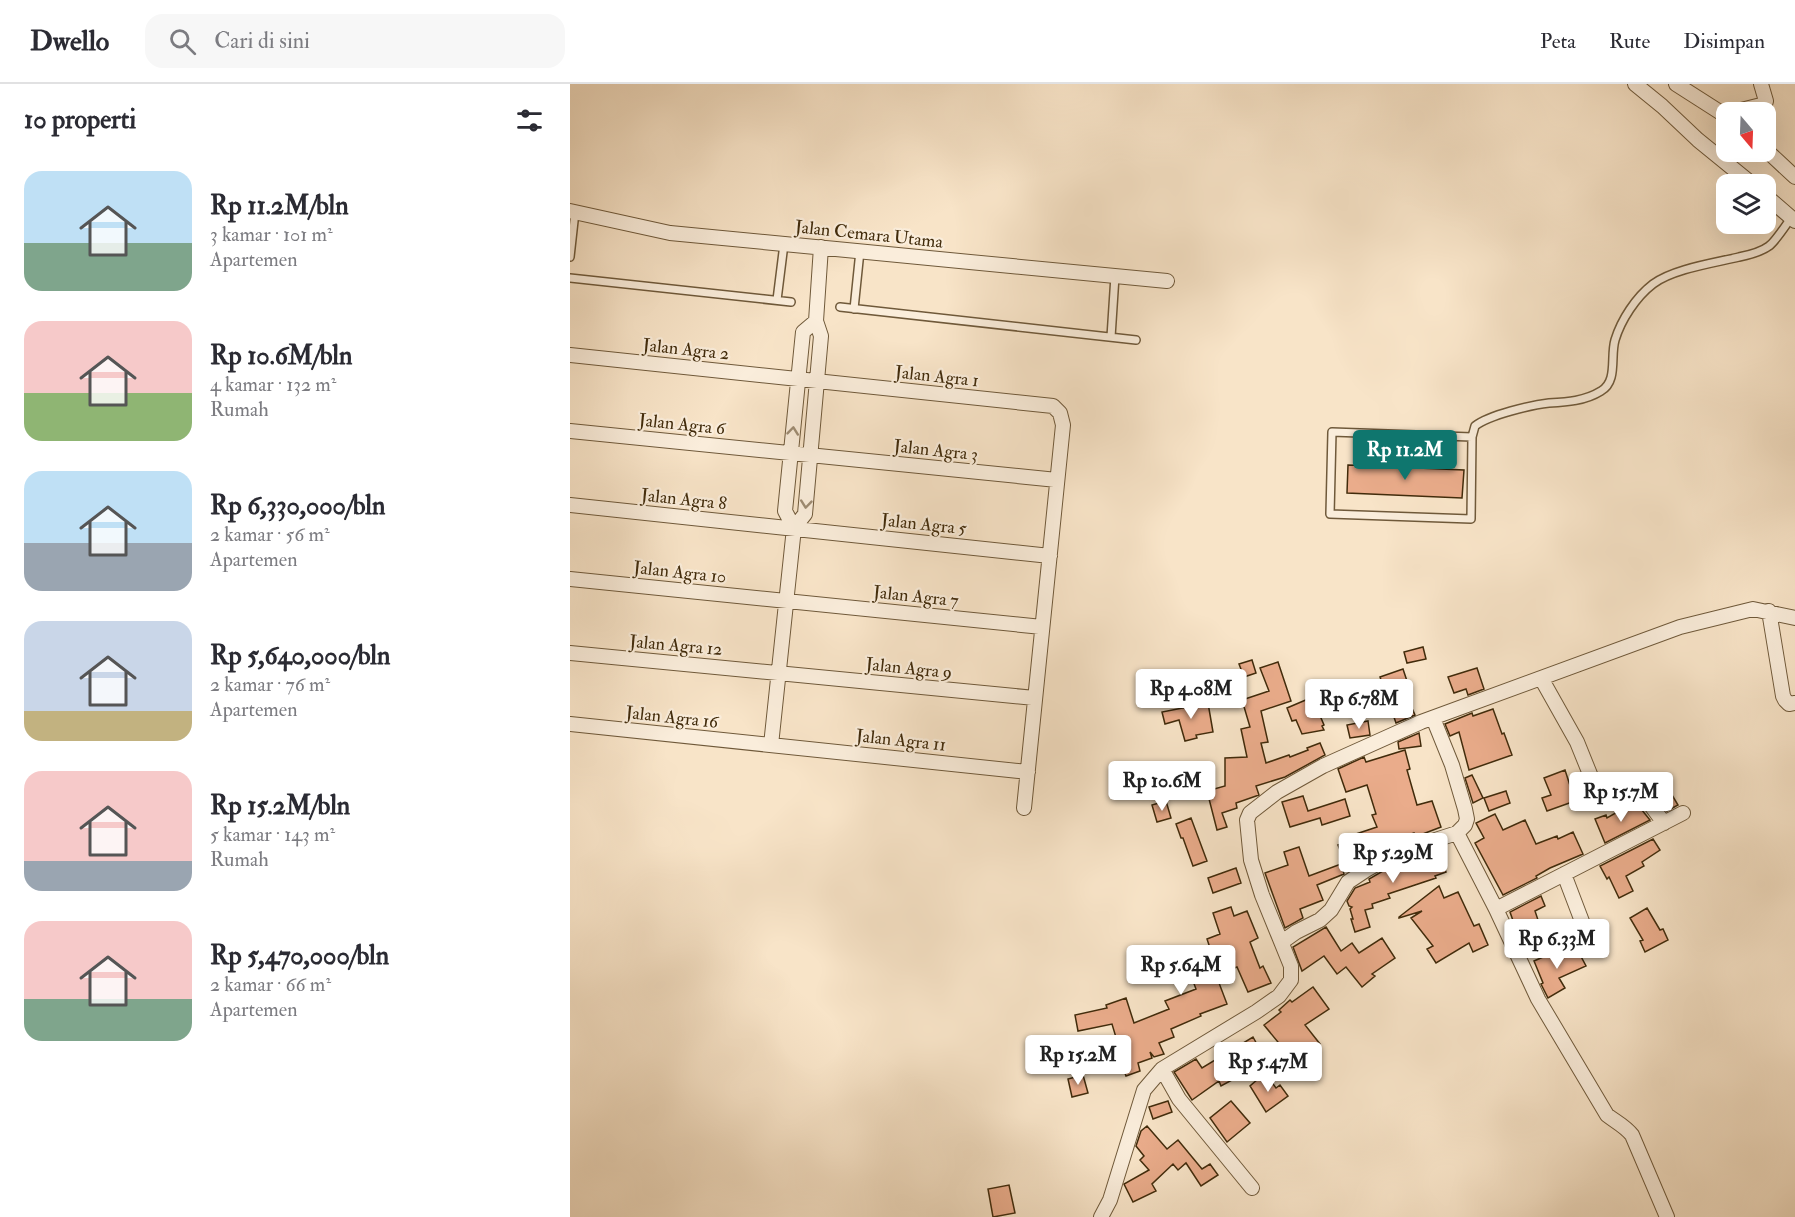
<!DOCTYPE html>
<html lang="id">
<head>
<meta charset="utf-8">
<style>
  body { margin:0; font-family:"IM FELL Double Pica",serif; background:#f7f7f7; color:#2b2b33; height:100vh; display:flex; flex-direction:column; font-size:22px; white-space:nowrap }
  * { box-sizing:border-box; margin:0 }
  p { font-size:20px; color:#7c7c81 }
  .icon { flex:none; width:33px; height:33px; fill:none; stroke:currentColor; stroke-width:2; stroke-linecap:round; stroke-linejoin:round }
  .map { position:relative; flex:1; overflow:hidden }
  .details { display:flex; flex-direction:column; background:#fff; width:570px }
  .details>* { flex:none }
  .needle { width:39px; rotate:161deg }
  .tools { position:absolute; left:1146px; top:18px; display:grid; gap:12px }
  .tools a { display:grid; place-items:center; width:60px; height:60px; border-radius:12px; background:#fff; box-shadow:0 6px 24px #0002; font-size:30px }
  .price { position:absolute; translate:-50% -51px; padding:0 14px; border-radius:6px; background:#fff; color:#222; font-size:20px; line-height:39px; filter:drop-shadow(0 2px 3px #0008) }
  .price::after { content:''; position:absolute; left:50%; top:36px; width:18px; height:14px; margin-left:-9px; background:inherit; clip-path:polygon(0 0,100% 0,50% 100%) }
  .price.active { background:#0f766e; color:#fff }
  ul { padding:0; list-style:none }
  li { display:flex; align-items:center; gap:18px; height:150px; padding:0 24px }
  li span { display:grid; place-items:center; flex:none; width:168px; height:120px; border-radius:18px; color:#555 }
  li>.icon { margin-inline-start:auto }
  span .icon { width:72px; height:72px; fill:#fffc; stroke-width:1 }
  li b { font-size:26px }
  h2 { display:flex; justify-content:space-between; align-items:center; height:72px; padding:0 24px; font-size:26px }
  header { display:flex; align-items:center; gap:36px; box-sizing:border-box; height:84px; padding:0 30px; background:#fff; border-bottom:2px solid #e1e1e2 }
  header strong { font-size:28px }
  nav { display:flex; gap:33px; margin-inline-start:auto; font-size:21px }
  .search { width:420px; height:54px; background:#f7f7f7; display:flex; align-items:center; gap:15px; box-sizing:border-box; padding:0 21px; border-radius:18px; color:#7c7c81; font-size:22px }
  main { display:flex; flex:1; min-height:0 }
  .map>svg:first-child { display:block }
  .building { fill:#eaac8b; stroke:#412b0b; stroke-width:1.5 }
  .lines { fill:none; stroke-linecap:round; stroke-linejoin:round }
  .service-casing { stroke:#6f593a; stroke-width:10 }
  .minor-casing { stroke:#6f593a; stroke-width:16 }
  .service { stroke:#faeddb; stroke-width:7 }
  .minor { stroke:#faeddb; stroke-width:14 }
  .oneway { stroke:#9e8c73 }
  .labels { text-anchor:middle; stroke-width:4.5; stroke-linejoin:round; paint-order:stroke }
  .street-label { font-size:18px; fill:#412b0b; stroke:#faeddb }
</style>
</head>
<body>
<header>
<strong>Dwello</strong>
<div class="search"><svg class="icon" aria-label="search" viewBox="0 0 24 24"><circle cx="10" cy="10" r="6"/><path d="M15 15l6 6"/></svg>Cari di sini</div>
<nav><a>Peta</a><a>Rute</a><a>Disimpan</a></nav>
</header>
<main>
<section class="details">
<h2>10 properti<svg class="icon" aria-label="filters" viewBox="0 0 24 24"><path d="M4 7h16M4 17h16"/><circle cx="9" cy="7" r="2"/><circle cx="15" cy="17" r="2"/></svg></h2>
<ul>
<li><span style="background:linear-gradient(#bfe0f5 60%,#7fa58c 0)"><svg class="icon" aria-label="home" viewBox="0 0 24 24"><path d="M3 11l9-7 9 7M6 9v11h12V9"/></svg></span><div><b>Rp 11.2M/bln</b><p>3 kamar · 101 m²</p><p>Apartemen</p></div></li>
<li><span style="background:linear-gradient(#f6c9c9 60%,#8fb573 0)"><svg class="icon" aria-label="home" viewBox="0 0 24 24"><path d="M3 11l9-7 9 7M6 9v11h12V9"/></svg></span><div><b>Rp 10.6M/bln</b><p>4 kamar · 132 m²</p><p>Rumah</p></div></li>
<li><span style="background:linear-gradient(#bfe0f5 60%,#9aa5b1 0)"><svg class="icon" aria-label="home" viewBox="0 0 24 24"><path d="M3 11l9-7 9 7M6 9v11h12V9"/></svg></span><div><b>Rp 6,330,000/bln</b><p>2 kamar · 56 m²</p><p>Apartemen</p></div></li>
<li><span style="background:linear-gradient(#c9d6e8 75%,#c2b280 0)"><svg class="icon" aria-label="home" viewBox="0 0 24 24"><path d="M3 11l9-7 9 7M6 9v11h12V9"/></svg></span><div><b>Rp 5,640,000/bln</b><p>2 kamar · 76 m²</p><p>Apartemen</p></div></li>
<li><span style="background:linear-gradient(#f6c9c9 75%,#9aa5b1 0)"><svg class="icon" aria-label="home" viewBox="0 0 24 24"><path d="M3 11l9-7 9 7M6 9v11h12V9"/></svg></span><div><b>Rp 15.2M/bln</b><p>5 kamar · 143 m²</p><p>Rumah</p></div></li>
<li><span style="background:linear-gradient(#f6c9c9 65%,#7fa58c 0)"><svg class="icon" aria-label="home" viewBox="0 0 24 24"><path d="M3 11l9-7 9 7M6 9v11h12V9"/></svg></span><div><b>Rp 5,470,000/bln</b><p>2 kamar · 66 m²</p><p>Apartemen</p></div></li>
</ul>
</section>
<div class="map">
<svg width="1225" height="1133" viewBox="0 0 1225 1133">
  <rect width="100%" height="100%" fill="#f8e4c8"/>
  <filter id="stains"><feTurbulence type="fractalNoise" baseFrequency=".00333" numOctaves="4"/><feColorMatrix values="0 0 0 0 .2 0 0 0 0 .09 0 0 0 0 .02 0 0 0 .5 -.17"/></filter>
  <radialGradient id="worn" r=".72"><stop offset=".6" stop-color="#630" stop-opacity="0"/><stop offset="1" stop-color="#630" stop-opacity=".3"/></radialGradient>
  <path class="building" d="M778,381L894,386L892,414L777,409Z
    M853,563L856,575L837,579L834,568Z
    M682,576L686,589L674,593L669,580Z
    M708,578L721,617L691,627L698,658L691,659L696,679L719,671L720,673L738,666L737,664L750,659L755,671L715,693L686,702L689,711L666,719L667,724L652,729L657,743L647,746L637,707L655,702V674L677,673L671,645L680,643L672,616L699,607L690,584Z
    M907,584L914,605L898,611L896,605L884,609L878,593Z
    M833,585L840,606L835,608L845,631L826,639L810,593Z
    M745,612L750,626L748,627L754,641L752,642L754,646L732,650L726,636L722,637L717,624Z
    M638,619L643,648L626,651L627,654L615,657L609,636L595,640L592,628Z
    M923,625L932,650L934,649L942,671L899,686L889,648L880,652L875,640L902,629L903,632Z
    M798,637L800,651L780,654L777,641Z
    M849,649L851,662L829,665L828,658Z
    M835,666L840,685L837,686L847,721L862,717L871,743L845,753L844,749L809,761L810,766L790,773L792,778L777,784L768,761L788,754L786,750L807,743L802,731L806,730L797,701L776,708L768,685L794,673L796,678Z
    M995,686L1005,717L977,727L972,714L981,711L974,694Z
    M585,690L603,691L602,705L584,704Z
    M902,691L913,714L903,719L895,694Z
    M1096,701L1108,721L1097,727L1082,710Z
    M936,707L940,719L919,727L914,714Z
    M733,712L738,727L775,715L780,732L752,741L750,734L720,743L712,718Z
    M596,717L601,734L587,738L582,721Z
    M1067,720L1080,736L1035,759L1025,735L1036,731L1037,734L1049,727L1051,730Z
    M925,730L933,746L955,736L966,760L987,752L988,755L1003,748L1013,770L980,784L966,792L967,794L933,811L905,759L914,754L906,739Z
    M621,734L637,777L623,782L613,754H611L606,740Z
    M1083,755L1090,766L1072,778L1074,782L1056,792L1063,807L1049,814L1039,793L1037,795L1030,782Z
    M729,763L739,792L771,780L774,790L747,801L753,816L730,825L733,834L715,844L695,789L718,781L714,768Z
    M868,765L876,788L865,792L866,794L818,810L820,814L802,820L803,824L795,826L800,843L785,848L781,835H783L780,825L782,823L779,822L777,817L785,804L800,798L799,795L818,784L832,779V776Z
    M666,784L671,799L643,809L638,794Z
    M869,802L874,814L888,808L904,842L909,840L918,861L903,868L899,859L866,879L857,865L863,862L841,834L852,827L829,834V833Z
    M971,812L975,822L965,827L969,839L947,848L940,828Z
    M661,823L664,832L677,827L688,854L680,858L690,884L693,882L701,899L678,908L667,883L646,891L657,920L630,930L631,932L601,945L604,953L589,959L594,970L584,973L580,968L582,974L568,979L570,987L556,992L551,978L524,981L522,963L548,960L542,940L508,947L505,931L537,924L536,921L556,914L564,939L599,925L595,917L626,905L614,873L640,864L637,855L650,850L643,829Z
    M1077,824L1090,846L1093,845L1098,856L1075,868L1070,857L1073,856L1060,834Z
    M756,843L771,867L782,859L789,869L812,854L825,874L802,890L805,892L792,903L776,883L767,890L754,872L732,887L723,863Z
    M1007,865L1016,882L989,894L995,904L978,914L971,900L973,899L964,877L989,866L992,873Z
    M743,903L759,925L735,941L750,960L728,978L714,961L712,963L694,941L711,928L709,926L720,916L722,918Z
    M683,953L695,975L688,978L690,981L651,1002L649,997L622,1016L604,988L626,975L632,984Z
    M695,989L706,1004L710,1001L718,1012L696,1028L680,1002Z
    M513,991L518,1009L502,1013L498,995Z
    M598,1017L602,1028L583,1035L579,1023Z
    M661,1017L680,1039L657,1058L640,1034Z
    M577,1042L597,1065L608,1056L632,1085L640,1080L648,1091L631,1102L616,1079L608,1086L603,1080L582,1100L586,1107L563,1118L554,1100L579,1086L570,1076L574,1072L566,1062L571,1047Z
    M439,1101L445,1129L423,1133L418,1105Z"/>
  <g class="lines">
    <g class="service-casing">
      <path id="service" d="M0,173L5,128
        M0,194L221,218
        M207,216L214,160
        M270,223L566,256
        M284,225L290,167
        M541,253L545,192
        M902,353L901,435L760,430L762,348L902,353L905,342C919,331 961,321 979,319C997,318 1015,317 1031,307C1048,297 1040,273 1045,256C1051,236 1066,213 1083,200C1103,185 1144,179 1169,173C1179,171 1191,168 1199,162C1205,158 1216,141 1221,134"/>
    </g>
    <g class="minor-casing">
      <path id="minor" d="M1065,0L1092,22L1128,56L1182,100
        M1106,0L1156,32
        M1163,28L1195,20L1196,17L1191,0
        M1196,66L1225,93
        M1196,112L1225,137
        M0,127L100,149L597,197
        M0,271L483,322L490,329L493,341L454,724
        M0,347L487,396
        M0,421L480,472
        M224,444L215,427L233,248L246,237
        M0,495L472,543
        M1199,527L1213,612L1215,616L1219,620L1225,619
        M0,569L465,614
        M971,594L1007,658L1024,700L1032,704L1053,702L1061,703L1080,720L1094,739
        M863,634L882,681L895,725L897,735L895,741L887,749L926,825L1113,729
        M0,640L458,688
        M201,661L224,444L235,430L251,252L246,237L251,163
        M926,825L968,915L1037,1031C1046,1038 1055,1042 1062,1051L1097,1133
        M712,858L726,848L750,836L761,826L778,798L796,786L828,768L887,749
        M942,860L975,846C982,848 985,852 991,856C1001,853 1009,850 1013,840L994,790
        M592,985L609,1015L682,1104
        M531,1133L540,1116L574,1006L592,985L686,928L709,912L721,896V882L692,811L681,776L677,736L680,729L707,708L753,682L851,638L1110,543L1183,525L1225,534"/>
    </g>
    <use href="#service" class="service"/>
    <use href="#minor" class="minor"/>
  </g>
  <defs><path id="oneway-chevron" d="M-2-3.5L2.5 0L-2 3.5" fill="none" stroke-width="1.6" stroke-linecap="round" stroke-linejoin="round" transform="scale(1.5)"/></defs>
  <g class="oneway">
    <use href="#oneway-chevron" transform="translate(223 347) rotate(-84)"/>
    <use href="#oneway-chevron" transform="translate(236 420) rotate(96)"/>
  </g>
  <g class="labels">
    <g class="street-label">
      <text transform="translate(299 150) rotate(6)" y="6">Jalan Cemara Utama</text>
      <text transform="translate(116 265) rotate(6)" y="6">Jalan Agra 2</text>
      <text transform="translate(367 292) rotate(6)" y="6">Jalan Agra 1</text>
      <text transform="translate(112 340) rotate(6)" y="6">Jalan Agra 6</text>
      <text transform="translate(366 366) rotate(6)" y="6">Jalan Agra 3</text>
      <text transform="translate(114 415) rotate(6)" y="6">Jalan Agra 8</text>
      <text transform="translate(354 440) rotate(6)" y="6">Jalan Agra 5</text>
      <text transform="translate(110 488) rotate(6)" y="6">Jalan Agra 10</text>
      <text transform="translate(346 512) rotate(6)" y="6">Jalan Agra 7</text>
      <text transform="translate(106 561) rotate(5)" y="6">Jalan Agra 12</text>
      <text transform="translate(339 584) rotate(6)" y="6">Jalan Agra 9</text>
      <text transform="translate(102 633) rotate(6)" y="6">Jalan Agra 16</text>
      <text transform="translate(331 656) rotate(6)" y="6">Jalan Agra 11</text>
    </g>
  </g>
  <rect width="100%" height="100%" filter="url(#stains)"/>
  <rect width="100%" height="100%" fill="url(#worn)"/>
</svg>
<div class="tools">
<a><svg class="needle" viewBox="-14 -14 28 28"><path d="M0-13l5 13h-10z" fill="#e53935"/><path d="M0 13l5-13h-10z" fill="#7c7c81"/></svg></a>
<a><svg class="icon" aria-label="layers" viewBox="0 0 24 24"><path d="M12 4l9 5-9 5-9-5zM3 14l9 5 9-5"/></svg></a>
</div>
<b class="price active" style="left:835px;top:397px">Rp 11.2M</b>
<b class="price" style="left:621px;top:636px">Rp 4.08M</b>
<b class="price" style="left:789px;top:646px">Rp 6.78M</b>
<b class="price" style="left:592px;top:728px">Rp 10.6M</b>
<b class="price" style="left:1051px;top:739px">Rp 15.7M</b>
<b class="price" style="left:823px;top:800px">Rp 5.29M</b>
<b class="price" style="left:987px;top:886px">Rp 6.33M</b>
<b class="price" style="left:611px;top:912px">Rp 5.64M</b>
<b class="price" style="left:508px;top:1002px">Rp 15.2M</b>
<b class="price" style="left:698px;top:1009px">Rp 5.47M</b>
</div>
</main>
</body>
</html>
